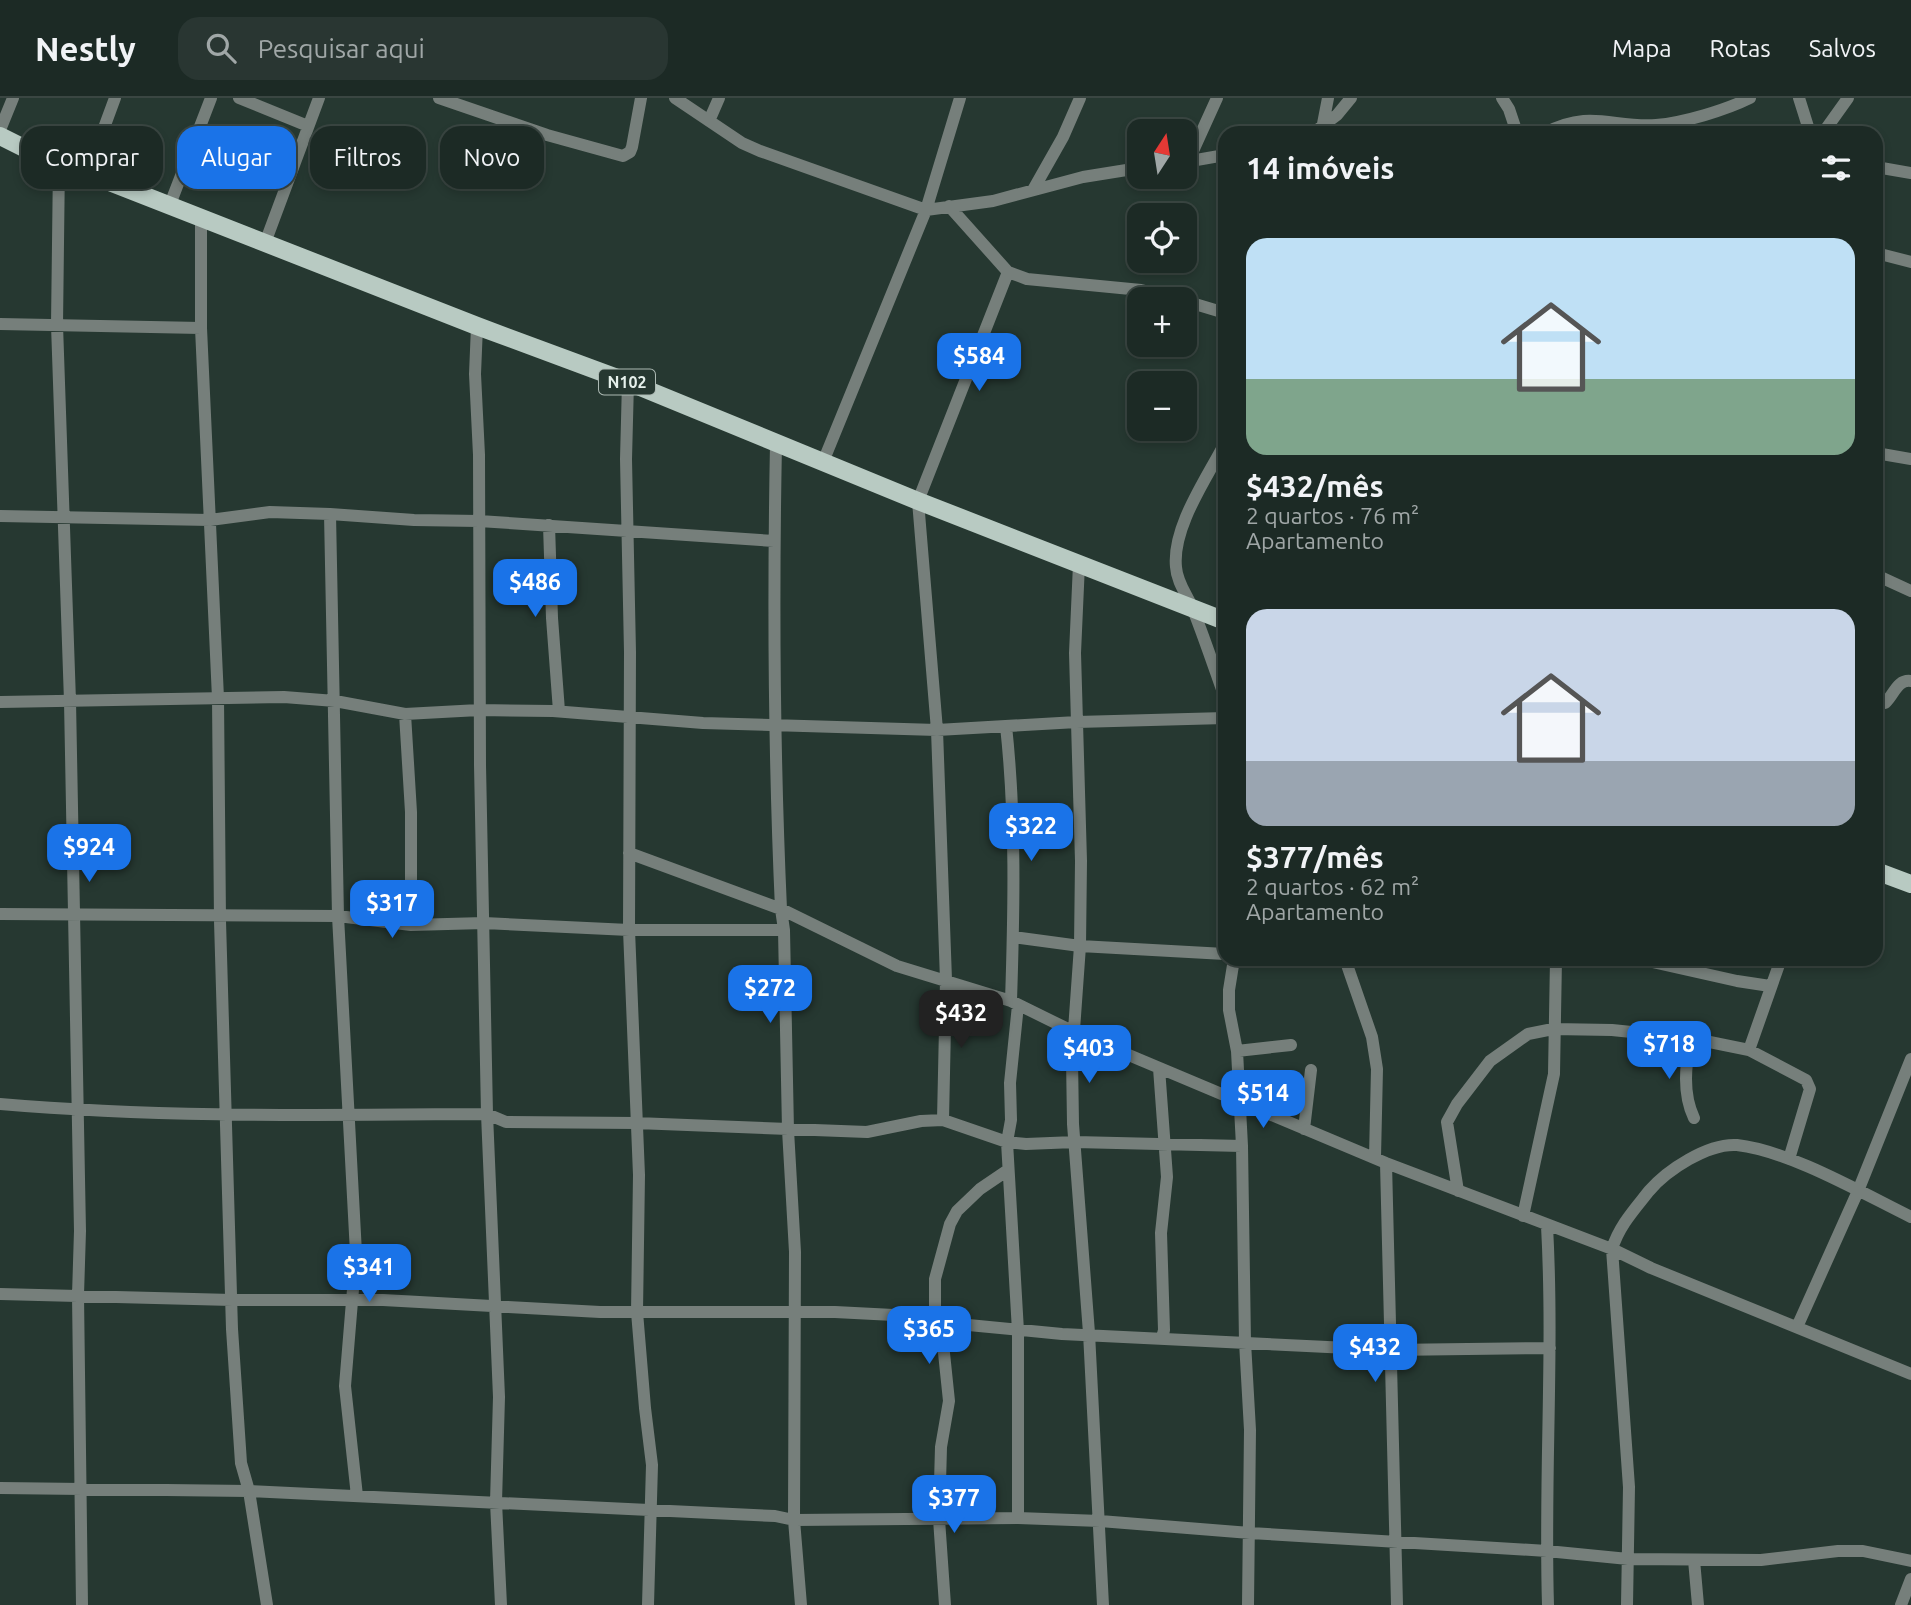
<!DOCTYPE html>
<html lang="pt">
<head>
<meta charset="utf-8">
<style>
  body { margin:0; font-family:Ubuntu,sans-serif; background:#293632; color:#f1f3f6; height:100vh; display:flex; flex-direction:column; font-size:26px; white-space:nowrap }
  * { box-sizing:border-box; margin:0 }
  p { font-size:23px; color:#a0a7a7 }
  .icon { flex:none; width:38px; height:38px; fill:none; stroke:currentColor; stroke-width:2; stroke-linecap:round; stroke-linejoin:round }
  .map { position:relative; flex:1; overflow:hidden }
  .sheet { position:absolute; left:1218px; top:28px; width:665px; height:840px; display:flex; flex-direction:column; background:#1c2a25; border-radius:21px; box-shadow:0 4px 10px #0003,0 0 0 2px #3a4642 }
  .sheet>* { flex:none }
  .banner { position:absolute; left:21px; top:28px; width:665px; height:63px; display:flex; gap:14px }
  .needle { width:46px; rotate:12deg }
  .tools { position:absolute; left:1127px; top:21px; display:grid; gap:14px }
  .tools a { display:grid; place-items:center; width:70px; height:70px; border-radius:14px; background:#1c2a25; box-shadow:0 4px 10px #0003,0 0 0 2px #3a4642; font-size:35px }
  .price { position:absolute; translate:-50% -60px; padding:0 16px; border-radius:14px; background:#1a73e8; color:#fff; font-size:23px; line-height:46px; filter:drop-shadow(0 2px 4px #0008) }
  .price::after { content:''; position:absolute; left:50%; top:42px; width:21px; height:16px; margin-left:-10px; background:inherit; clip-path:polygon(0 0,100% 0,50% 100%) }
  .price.on { background:#222; color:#fff }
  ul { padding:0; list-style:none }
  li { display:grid; align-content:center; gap:14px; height:371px; padding:0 28px }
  li span { display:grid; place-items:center; height:217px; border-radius:21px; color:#555 }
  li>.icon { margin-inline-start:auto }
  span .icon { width:126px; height:126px; fill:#fffc; stroke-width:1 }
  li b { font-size:30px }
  h2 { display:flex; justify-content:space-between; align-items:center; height:84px; padding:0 28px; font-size:30px }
  .chip { padding:0 24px; border-radius:21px; background:#1c2a25; box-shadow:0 4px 10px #0003,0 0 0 2px #3a4642; font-size:24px; line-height:63px }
  .chip.on { background:#1a73e8; color:#fff }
  header { display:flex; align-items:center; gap:42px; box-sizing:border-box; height:98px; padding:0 35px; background:#1c2a25; border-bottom:2px solid #3a4642 }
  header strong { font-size:33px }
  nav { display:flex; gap:38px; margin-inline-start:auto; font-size:24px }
  .search { width:490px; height:63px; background:#293632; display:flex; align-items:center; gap:18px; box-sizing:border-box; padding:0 24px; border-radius:21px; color:#a0a7a7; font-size:26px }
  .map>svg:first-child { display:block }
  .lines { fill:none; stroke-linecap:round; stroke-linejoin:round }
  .minor { stroke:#767f7b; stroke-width:12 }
  .primary { stroke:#b8cac2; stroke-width:18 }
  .labels { text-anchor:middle; stroke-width:5; stroke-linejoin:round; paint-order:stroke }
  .shield { fill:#263831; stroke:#acb9b3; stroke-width:2 }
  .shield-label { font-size:16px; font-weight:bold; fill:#e5f0eb }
</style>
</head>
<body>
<header>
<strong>Nestly</strong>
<div class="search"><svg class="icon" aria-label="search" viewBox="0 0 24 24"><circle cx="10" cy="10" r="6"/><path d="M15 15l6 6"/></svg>Pesquisar aqui</div>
<nav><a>Mapa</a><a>Rotas</a><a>Salvos</a></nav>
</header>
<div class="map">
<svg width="1911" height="1507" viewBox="0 0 1911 1507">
  <rect width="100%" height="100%" fill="#263831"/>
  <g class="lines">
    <path class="minor" d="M239,0L308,28
      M439,0L547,37L623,58L630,54L632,49L641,0
      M675,0L742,45L760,53L926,112L993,103L1083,79L1139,70
      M1502,0L1509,11L1517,35
      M1799,0L1810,35
      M709,23L719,0
      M1322,31L1328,0
      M0,32L13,0
      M1313,35L1337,17L1351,0
      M1545,35C1591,11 1612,30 1656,27C1683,25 1726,12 1750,0
      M1823,35L1848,0
      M59,64L57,227L70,603L80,1133L78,1197L82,1507
      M1185,64L1225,57
      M1188,64L1217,0
      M1876,69L1911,75
      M87,76L115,0
      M1033,92L1063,39L1080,0
      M949,108L1008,174L1027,181L1141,192L1180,201
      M169,109L211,0
      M201,121V230L218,600L220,823L232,1231L241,1365L249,1393L267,1507
      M265,145L319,0
      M1876,153L1880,156L1911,164
      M1185,203L1225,215
      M0,226L201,230
      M477,228L475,276L479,357L480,667L487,1016L499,1299L496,1404L501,1507
      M628,284L626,361L630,554L629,832L639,1077L637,1214L645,1310L652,1367L648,1507
      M1225,345C1207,380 1172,429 1176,469C1177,486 1189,499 1194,514C1205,542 1215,572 1225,600
      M776,346C773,501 774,656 781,811L784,832L788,1032L795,1154L794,1422L801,1507
      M1876,355L1911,361
      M823,364L926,112L960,0
      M330,416L338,818L356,1155L345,1288L357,1398
      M0,418L210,422L270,414L330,416L414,422L479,423L774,443
      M549,427L552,520L559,613
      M1079,466L1075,555L1081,763L1080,848L1072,960L1073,1026L1089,1235L1103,1507
      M1876,477L1911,493
      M0,604L284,599L335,603L405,616L479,612L553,613L703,625L937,632L1077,624L1225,620
      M1876,607L1885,605C1894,597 1897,581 1911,583
      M405,616L411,714V827
      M1006,628C1016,720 1014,811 1011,903
      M629,755L781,811L897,868L1011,903L1074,934L1386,1065L1612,1151L1651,1170L1911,1276
      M0,816L338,818L411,827L484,825L629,832H784
      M1013,839L1080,848L1225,856
      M1234,861L1229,892V912L1237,953L1242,1048L1245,1244L1250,1332L1248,1507
      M1345,861L1372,939L1377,971L1375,1059
      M1639,861L1737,883L1770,888
      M1781,861L1749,952L1806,982L1810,991L1789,1061
      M1018,907L1010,985L1011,1022L1007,1044L1018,1233V1420
      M1690,940C1686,967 1682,995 1694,1020
      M1237,953L1291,947
      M1159,970L1167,1079L1161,1135L1164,1232L1162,1240
      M0,1006C162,1020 324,1017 487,1016L506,1024L636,1025L867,1034L921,1023L943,1022L1007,1044L1026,1046L1075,1044L1242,1048
      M943,1022L946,882L937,632L918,403L1008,174
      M1304,1031L1311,972
      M1386,1065L1397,1507
      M1458,1093L1447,1024L1457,1006L1490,963L1528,936L1553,931L1612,932L1690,940L1749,952
      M1523,1118L1554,976L1556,861
      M1547,1128C1554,1254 1544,1381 1548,1507
      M0,1196L232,1202H383L600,1214H835L913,1218L958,1226L1062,1236L1390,1252L1550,1250
      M1797,1229L1858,1093L1911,961
      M0,1390L249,1393L775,1418L794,1422L1018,1420L1100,1423L1250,1435L1547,1453L1628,1461L1761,1462L1838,1453H1863L1911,1463
      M1694,1462L1698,1507
      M945,1507L939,1421L941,1349L949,1303L944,1255L935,1221V1181L950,1126L957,1113L980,1091L1008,1072
      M1627,1507L1629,1389L1612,1151C1619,1128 1634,1112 1649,1093C1667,1072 1708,1045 1737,1047C1790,1053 1862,1095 1911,1119
      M1901,1507L1911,1481"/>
    <path class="primary" d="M0,38L28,52L477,228L628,284L918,403L1225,523
      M1876,773L1911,786"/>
  </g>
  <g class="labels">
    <rect class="shield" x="599" y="271.5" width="56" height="25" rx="5"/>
    <g class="shield-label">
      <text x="627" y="290">N102</text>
    </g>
  </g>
</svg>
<div class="tools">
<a><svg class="needle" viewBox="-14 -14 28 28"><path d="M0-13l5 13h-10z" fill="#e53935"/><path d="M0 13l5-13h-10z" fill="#a0a7a7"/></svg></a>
<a><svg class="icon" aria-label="locate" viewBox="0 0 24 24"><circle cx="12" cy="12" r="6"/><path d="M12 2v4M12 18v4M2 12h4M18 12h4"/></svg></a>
<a>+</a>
<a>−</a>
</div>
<b class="price" style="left:979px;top:295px">$584</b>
<b class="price" style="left:535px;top:521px">$486</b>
<b class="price" style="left:1031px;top:765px">$322</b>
<b class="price" style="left:89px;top:786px">$924</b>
<b class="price" style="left:392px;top:842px">$317</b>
<b class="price" style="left:770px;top:927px">$272</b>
<b class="price on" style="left:961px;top:952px">$432</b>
<b class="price" style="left:1669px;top:983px">$718</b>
<b class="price" style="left:1089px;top:987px">$403</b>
<b class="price" style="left:1263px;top:1032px">$514</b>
<b class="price" style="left:369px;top:1206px">$341</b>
<b class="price" style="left:929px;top:1268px">$365</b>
<b class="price" style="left:1375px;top:1286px">$432</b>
<b class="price" style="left:954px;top:1437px">$377</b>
<div class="banner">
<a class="chip">Comprar</a>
<a class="chip on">Alugar</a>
<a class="chip">Filtros</a>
<a class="chip">Novo</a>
</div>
<section class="sheet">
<h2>14 imóveis<svg class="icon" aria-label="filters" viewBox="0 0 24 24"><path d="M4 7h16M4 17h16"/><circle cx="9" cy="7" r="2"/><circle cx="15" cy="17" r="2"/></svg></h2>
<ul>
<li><span style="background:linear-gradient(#bfe0f5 65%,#7fa58c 0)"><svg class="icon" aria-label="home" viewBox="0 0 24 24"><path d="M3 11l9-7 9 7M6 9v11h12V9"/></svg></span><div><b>$432/mês</b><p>2 quartos · 76 m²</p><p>Apartamento</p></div></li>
<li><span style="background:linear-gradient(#c9d6e8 70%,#9aa5b1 0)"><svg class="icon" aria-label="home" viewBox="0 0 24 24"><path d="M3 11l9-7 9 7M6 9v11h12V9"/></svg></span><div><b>$377/mês</b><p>2 quartos · 62 m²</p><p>Apartamento</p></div></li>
</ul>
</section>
</div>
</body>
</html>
